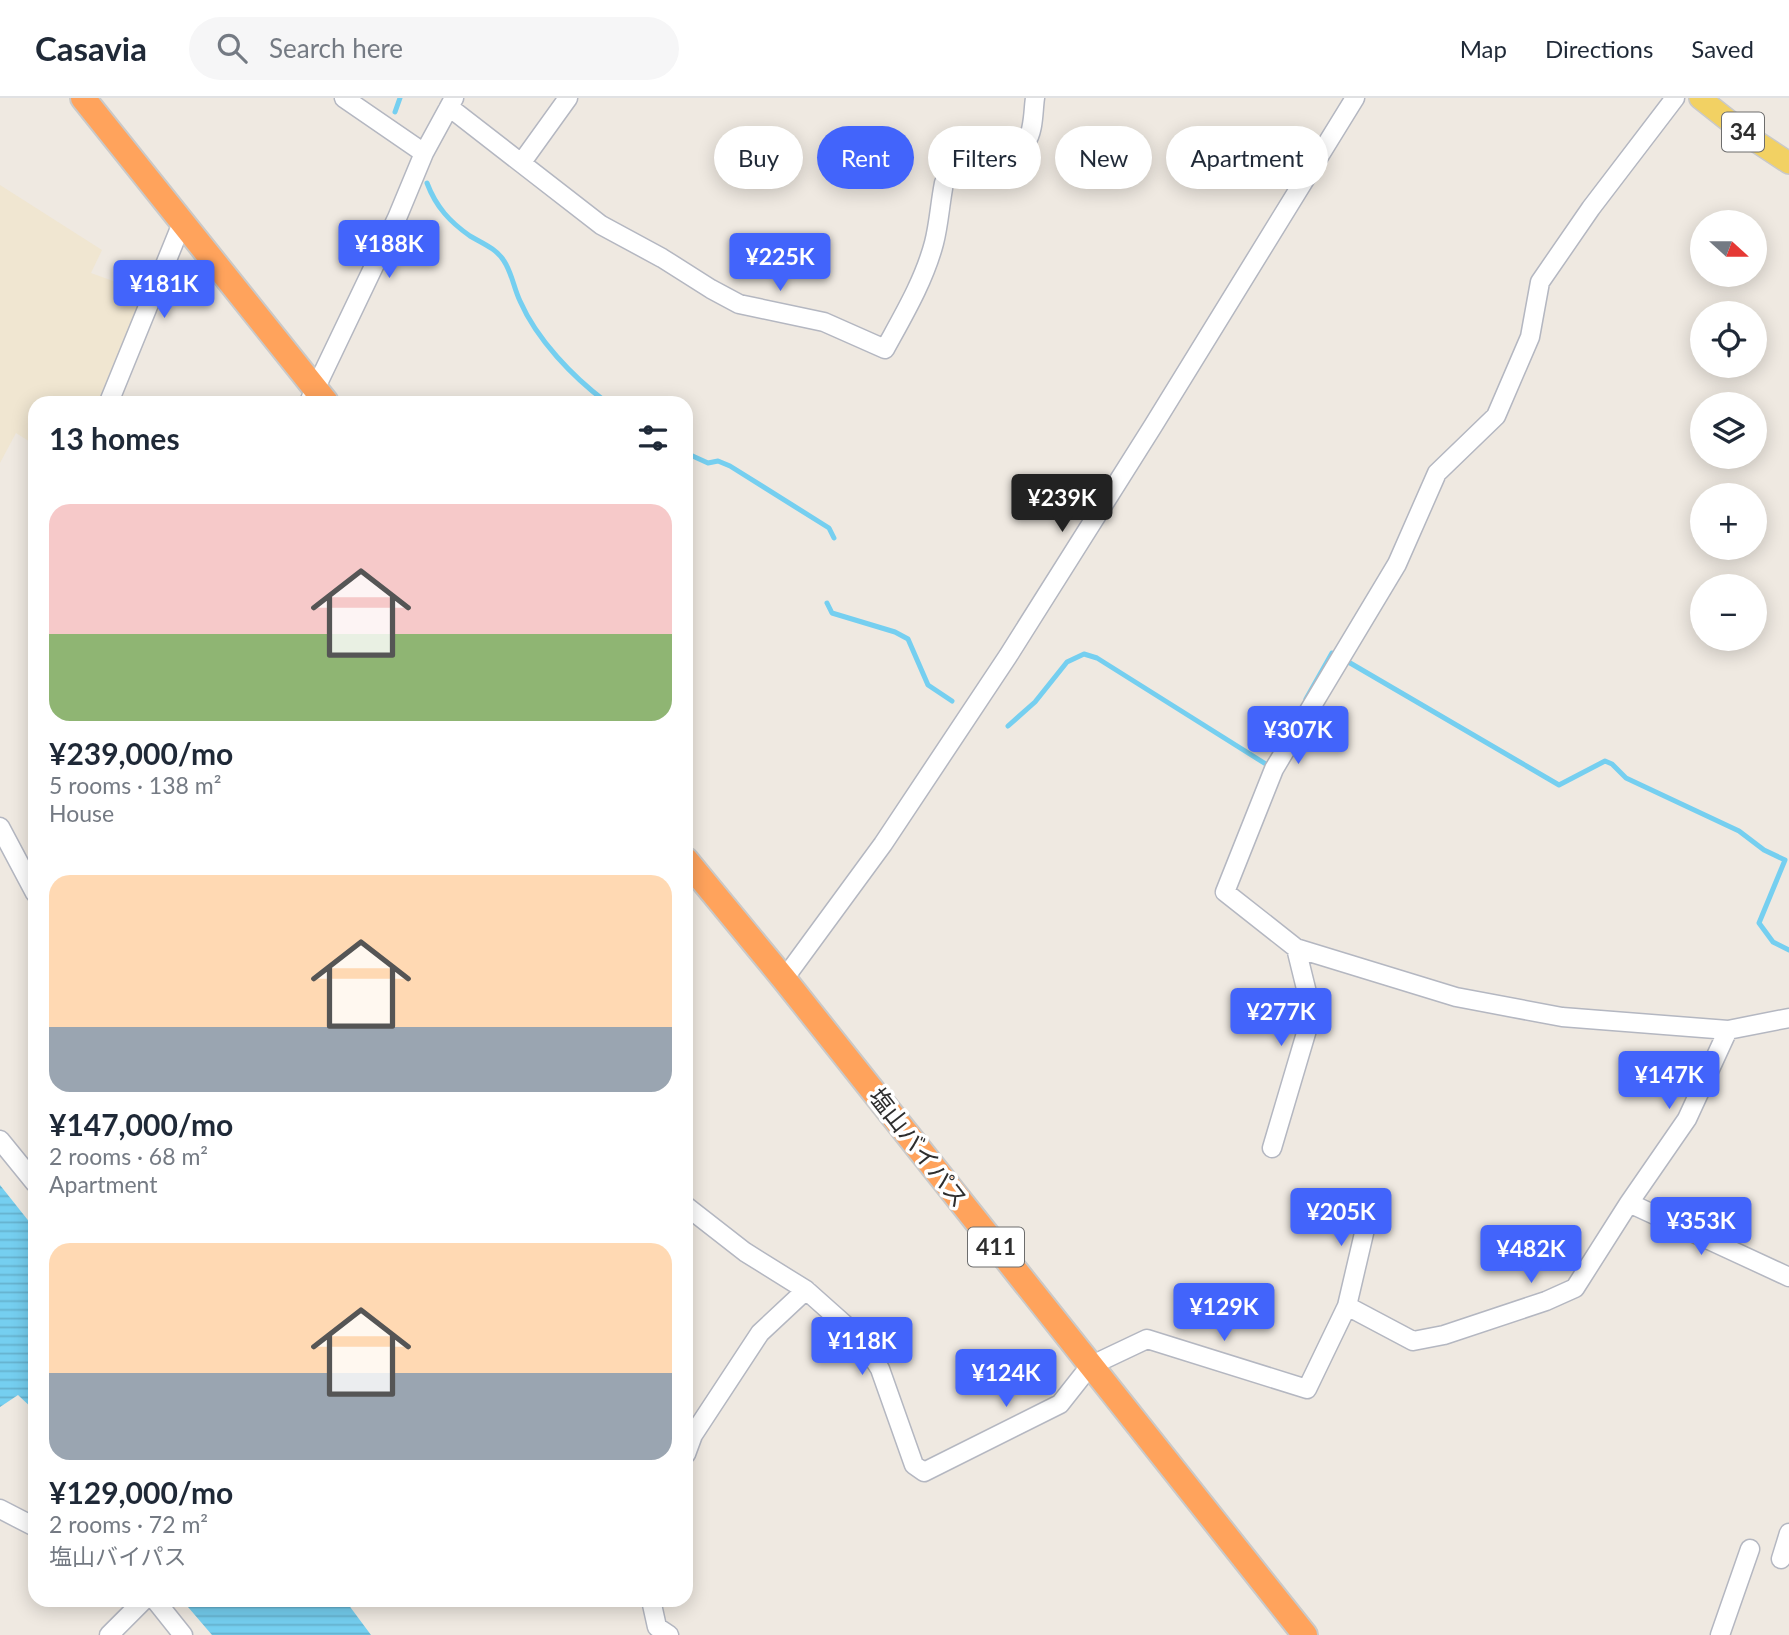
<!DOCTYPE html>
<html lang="en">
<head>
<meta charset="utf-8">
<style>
  body { margin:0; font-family:Lato,"Noto Sans JP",sans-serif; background:#f6f6f7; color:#1f2937; height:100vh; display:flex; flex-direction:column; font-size:26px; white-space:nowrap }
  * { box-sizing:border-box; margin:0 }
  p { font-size:23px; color:#747a83 }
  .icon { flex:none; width:38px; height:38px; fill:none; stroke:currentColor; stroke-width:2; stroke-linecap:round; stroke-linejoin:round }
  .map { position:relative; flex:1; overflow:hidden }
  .drawer { position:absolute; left:28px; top:298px; width:665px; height:1211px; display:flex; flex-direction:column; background:#fff; border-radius:21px; box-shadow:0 4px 18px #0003 }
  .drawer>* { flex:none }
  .guide { position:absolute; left:714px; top:28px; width:665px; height:63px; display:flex; gap:14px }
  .needle { width:46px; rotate:111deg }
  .fabs { position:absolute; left:1690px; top:112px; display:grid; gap:14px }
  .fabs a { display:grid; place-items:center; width:77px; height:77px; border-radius:50%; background:#fff; box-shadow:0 4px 18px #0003; font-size:35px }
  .price { position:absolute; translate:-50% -60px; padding:0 16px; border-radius:7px; background:#4264fb; color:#fff; font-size:23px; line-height:46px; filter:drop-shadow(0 2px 4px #0008) }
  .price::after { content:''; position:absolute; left:50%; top:42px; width:21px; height:16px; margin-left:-10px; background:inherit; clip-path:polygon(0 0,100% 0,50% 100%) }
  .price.current { background:#222; color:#fff }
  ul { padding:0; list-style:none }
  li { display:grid; align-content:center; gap:14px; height:371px; padding:0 21px }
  li span { display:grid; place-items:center; height:217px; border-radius:21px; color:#555 }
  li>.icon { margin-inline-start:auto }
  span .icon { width:126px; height:126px; fill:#fffc; stroke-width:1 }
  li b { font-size:30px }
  h2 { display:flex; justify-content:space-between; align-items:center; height:84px; padding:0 21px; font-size:30px }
  .tag { padding:0 24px; border-radius:32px; background:#fff; box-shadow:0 4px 18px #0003; font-size:24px; line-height:63px }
  .tag.current { background:#4264fb; color:#fff }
  header { display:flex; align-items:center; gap:42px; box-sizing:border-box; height:98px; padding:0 35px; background:#fff; border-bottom:2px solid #e0e1e3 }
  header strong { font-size:33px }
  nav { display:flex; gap:38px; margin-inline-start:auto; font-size:24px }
  .search { width:490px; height:63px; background:#f6f6f7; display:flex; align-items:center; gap:18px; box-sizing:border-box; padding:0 24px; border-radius:38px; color:#747a83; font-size:26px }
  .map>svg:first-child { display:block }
  .education { fill:#f0e6d1 }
  .water { fill:url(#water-rules) }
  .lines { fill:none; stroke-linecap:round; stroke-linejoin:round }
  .stream { stroke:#75cff0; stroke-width:5 }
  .minor-casing { stroke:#b4b7c1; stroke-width:21 }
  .major-casing { stroke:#c9c9c9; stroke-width:24 }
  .highway-casing { stroke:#c9c9c9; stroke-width:28 }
  .minor { stroke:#fff; stroke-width:18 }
  .major { stroke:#f2d163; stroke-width:21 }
  .highway { stroke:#ffa35c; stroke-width:24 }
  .labels { text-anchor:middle; stroke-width:7; stroke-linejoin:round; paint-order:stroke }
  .shield { fill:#fff; stroke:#6d6d6d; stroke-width:2 }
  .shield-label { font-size:23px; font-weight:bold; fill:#2e2e2e }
  .street-label { font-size:24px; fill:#2e2e2e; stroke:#fff }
</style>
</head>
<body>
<header>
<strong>Casavia</strong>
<div class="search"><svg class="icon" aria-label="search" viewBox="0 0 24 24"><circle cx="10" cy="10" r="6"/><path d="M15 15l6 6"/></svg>Search here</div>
<nav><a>Map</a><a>Directions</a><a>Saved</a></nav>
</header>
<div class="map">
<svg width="1789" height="1537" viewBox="0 0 1789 1537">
  <defs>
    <pattern id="water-rules" width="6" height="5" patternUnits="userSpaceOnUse" patternTransform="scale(1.75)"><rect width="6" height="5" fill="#75cff0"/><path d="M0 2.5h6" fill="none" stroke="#66b2ce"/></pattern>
  </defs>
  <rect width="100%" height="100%" fill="#efe9e1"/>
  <path class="education" d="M0,87L102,152L91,175L149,196L104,304H35V347L16,335L0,365Z"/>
  <path class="water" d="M0,1087L35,1131V1313L18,1297L0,1309Z
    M182,1502H345L371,1537H212Z"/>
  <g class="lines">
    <path class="stream" d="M395,14L400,0
      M427,85C436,109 450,124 470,138C482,145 497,151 504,163C512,175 514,191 520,203C537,242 573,279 606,304
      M686,355L708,365L718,363L730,368L829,430L834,440
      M827,505L832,515L895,534L908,541L928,587L952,603
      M1345,562L1559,687L1605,663L1612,666L1626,680L1739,733L1764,752L1785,762L1759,825L1773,844L1789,852
      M1306,601L1332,555
      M1008,628L1035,604L1067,564L1084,556L1097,560L1269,668L1270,665"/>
    <g class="minor-casing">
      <path id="minor" d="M344,0L424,55
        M1675,0L1591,110L1540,184L1530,239L1496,318L1437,375L1397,466L1274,671L1225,794L1296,850L1456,899L1562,919L1728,932L1789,920
        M449,9L601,127L662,160L711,191L739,206L824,224L885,251C903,218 924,183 934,145C939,126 940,105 944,85L949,78C966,72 1017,57 1026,44C1034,33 1033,13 1035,0
        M522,64L568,0
        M109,304L182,125
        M309,304L397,120L424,55L454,0
        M0,729L35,795
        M784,881L883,746L1008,558L1153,328L1355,0
        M0,1042L35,1085
        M1272,1050L1312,915L1296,850
        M1629,1105L1789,1179
        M686,1108L745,1154L806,1192L861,1241L880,1271L914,1367L924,1374L1060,1306L1090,1268L1147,1241L1307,1291L1347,1208L1372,1101
        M1347,1208L1413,1243L1444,1237L1546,1203L1575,1190L1629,1105L1687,1021L1728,932
        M686,1356L693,1337L760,1235L806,1192
        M0,1411L35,1429
        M1781,1461L1789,1435
        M155,1502L183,1537
        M651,1502L657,1529L669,1537
        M109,1537L144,1502
        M1720,1537L1750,1451"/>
    </g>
    <g class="major-casing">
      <path id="major" d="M1700,0L1748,38L1789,65"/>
    </g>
    <g class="highway-casing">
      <path id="highway" d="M83,0L326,304
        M686,762L784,881L1305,1537"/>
    </g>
    <use href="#minor" class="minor"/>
    <use href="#major" class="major"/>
    <use href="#highway" class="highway"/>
  </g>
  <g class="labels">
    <g class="shield">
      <rect x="1722" y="14.5" width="42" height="39" rx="5"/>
      <rect x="968" y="1129.5" width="56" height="39" rx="5"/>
    </g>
    <g class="shield-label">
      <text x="1743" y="42">34</text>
      <text x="996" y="1157">411</text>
    </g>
    <g class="street-label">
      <text transform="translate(918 1050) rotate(52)" y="8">塩山バイパス</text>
    </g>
  </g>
</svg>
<div class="fabs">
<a><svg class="needle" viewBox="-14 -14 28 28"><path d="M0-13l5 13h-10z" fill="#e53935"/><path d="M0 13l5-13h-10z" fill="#747a83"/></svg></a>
<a><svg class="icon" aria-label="locate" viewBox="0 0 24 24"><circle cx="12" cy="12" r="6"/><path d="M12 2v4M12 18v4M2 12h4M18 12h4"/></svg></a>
<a><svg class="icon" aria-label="layers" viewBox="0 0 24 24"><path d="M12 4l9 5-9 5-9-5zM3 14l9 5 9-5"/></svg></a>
<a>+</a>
<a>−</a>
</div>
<b class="price" style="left:389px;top:182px">¥188K</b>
<b class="price" style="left:780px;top:195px">¥225K</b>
<b class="price" style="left:164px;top:222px">¥181K</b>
<b class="price current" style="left:1062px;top:436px">¥239K</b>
<b class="price" style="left:1298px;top:668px">¥307K</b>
<b class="price" style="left:1281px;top:950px">¥277K</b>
<b class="price" style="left:1669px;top:1013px">¥147K</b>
<b class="price" style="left:1341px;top:1150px">¥205K</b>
<b class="price" style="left:1701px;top:1159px">¥353K</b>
<b class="price" style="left:1531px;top:1187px">¥482K</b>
<b class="price" style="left:1224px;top:1245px">¥129K</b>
<b class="price" style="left:862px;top:1279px">¥118K</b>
<b class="price" style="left:1006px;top:1311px">¥124K</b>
<div class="guide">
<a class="tag">Buy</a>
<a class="tag current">Rent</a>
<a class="tag">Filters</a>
<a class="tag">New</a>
<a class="tag">Apartment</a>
</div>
<section class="drawer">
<h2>13 homes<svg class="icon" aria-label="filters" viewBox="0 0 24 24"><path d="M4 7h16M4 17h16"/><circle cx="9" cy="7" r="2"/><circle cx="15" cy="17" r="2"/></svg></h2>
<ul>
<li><span style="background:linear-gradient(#f6c9c9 60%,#8fb573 0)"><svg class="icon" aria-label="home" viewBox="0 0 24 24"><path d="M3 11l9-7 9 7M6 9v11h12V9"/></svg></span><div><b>¥239,000/mo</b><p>5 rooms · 138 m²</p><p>House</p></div></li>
<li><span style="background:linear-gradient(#ffd9b3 70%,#9aa5b1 0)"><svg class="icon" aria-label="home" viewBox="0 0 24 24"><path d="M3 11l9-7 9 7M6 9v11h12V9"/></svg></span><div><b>¥147,000/mo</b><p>2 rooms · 68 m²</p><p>Apartment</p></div></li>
<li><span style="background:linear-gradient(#ffd9b3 60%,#9aa5b1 0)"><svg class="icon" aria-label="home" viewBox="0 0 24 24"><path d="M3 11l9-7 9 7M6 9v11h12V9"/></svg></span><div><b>¥129,000/mo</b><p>2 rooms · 72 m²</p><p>塩山バイパス</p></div></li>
</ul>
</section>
</div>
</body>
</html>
